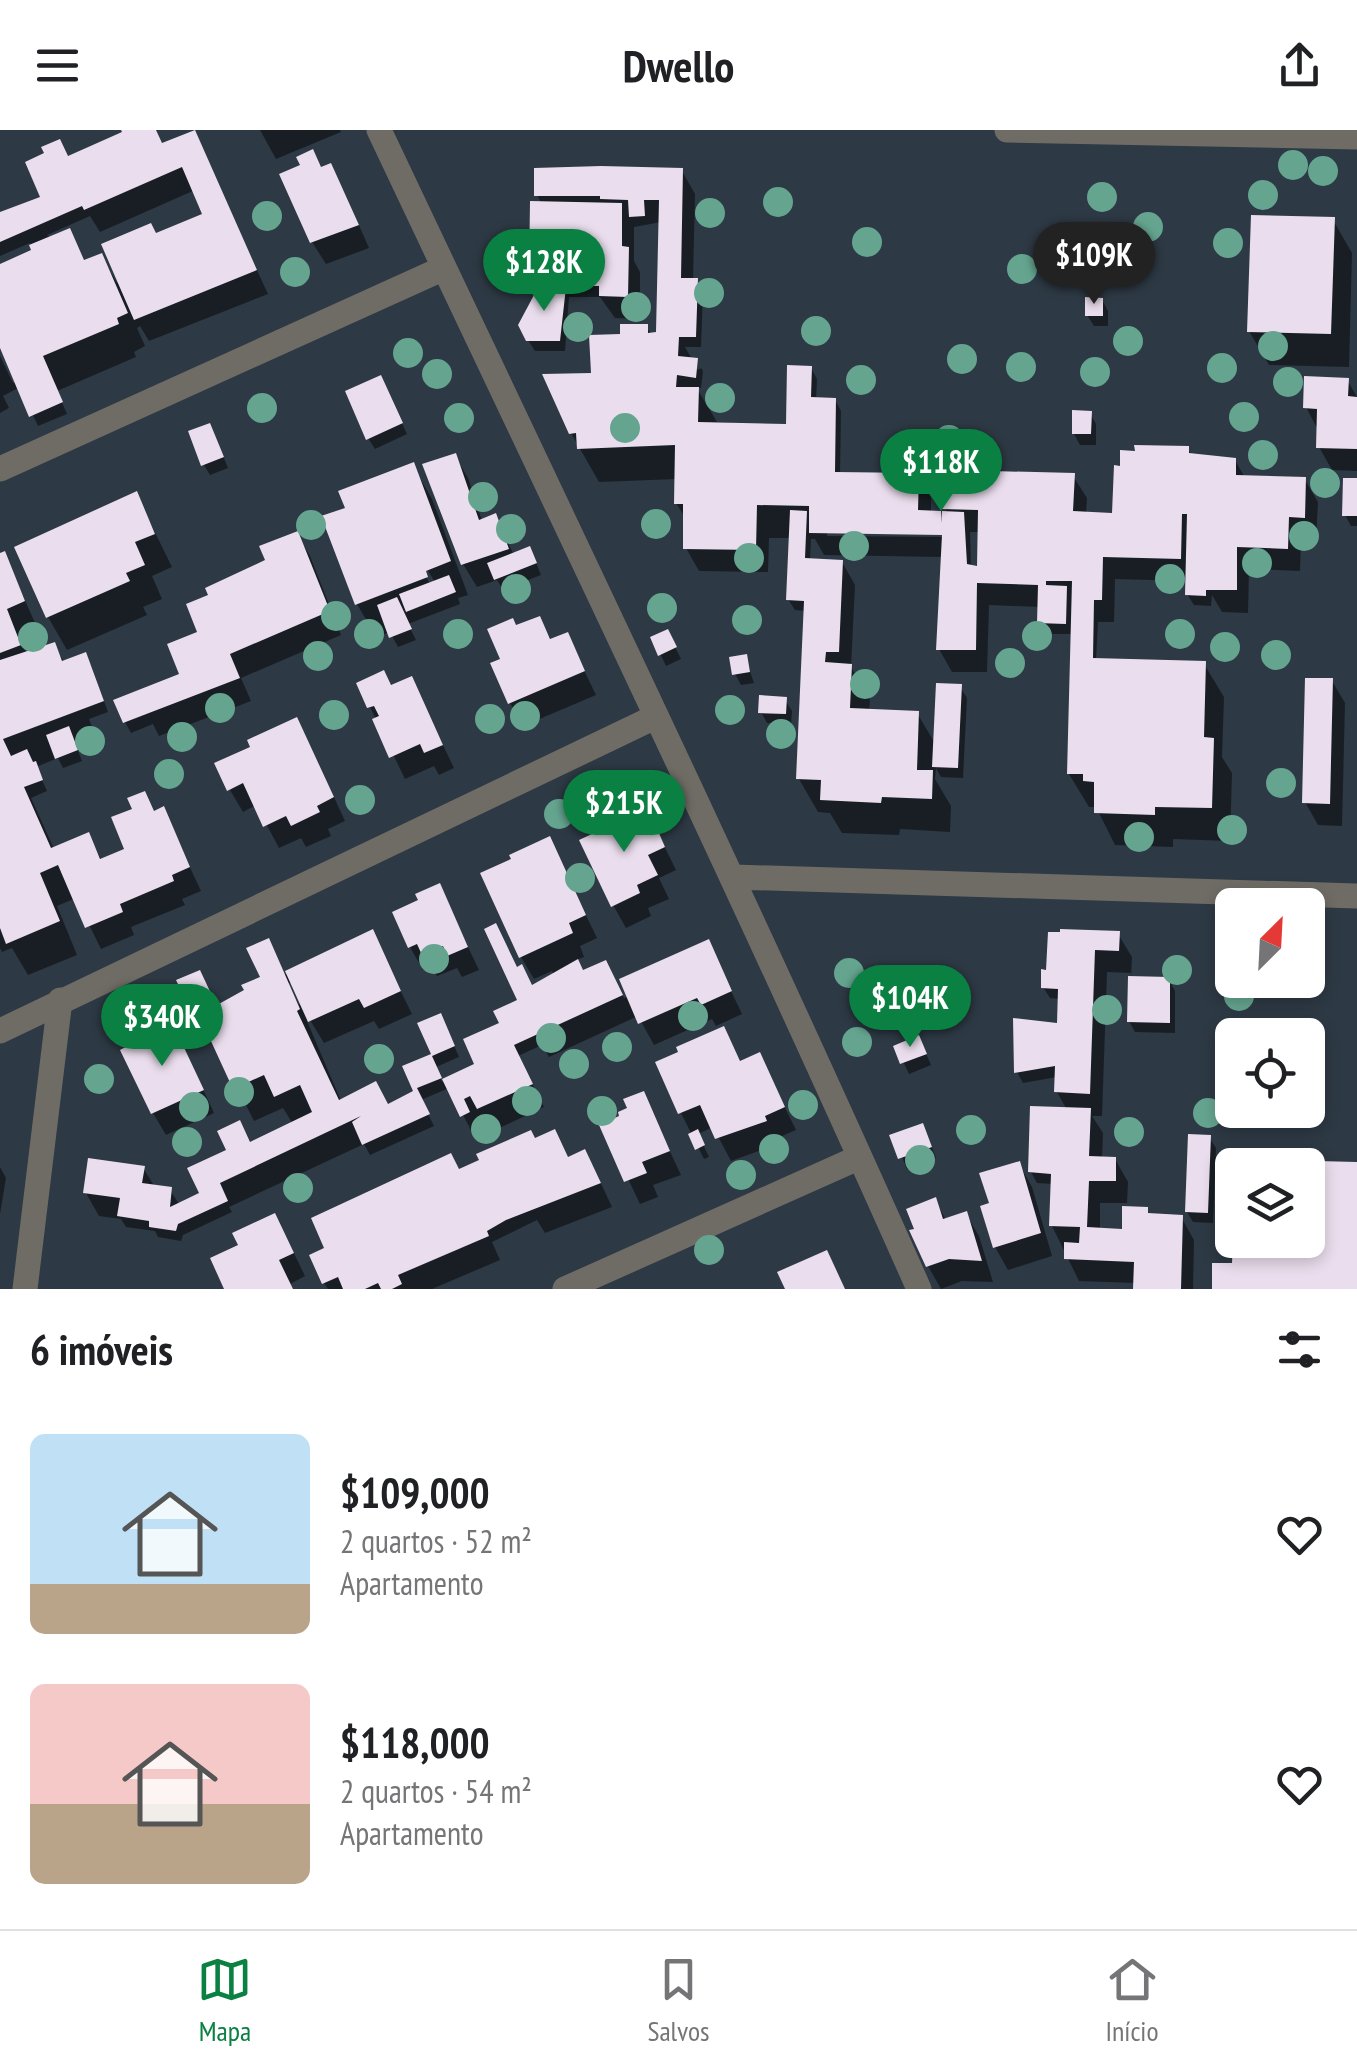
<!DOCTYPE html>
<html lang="pt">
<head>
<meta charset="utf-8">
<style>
  body { margin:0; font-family:"PT Sans Narrow",sans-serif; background:#f6f6f6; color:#202124; height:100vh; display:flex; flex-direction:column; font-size:38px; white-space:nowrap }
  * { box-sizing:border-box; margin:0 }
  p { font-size:32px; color:#757577 }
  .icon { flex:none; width:55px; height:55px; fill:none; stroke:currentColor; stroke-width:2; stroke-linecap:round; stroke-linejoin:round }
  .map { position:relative; height:1159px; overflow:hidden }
  .details { display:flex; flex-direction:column; background:#fff; flex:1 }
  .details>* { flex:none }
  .needle { width:65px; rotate:24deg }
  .controls { position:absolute; left:1215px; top:758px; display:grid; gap:20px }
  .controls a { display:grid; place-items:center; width:110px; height:110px; border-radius:15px; background:#fff; box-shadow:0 5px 15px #0003; font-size:50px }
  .price { position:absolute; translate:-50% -85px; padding:0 22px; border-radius:35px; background:#0b8043; color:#fff; font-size:32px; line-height:65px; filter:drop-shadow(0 2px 5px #0008) }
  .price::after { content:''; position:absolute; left:50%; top:60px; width:30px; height:22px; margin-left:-15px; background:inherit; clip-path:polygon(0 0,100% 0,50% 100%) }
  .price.active { background:#222; color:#fff }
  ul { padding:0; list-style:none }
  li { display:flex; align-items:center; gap:30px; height:250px; padding:0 30px }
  li span { display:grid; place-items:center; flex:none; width:280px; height:200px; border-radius:15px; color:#555 }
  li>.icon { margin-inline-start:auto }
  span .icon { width:120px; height:120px; fill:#fffc; stroke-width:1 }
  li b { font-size:42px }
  h2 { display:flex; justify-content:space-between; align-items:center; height:120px; padding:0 30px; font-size:42px }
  header { display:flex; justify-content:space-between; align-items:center; height:130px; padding:0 30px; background:#fff; font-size:45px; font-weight:700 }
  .tabs { display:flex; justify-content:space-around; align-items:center; height:140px; border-top:2px solid #e0e0e0; background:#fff; font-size:28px; color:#757577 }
  .tabs a { display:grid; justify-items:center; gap:5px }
  .tabs .active { color:#0b8043 }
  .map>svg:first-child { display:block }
  .shadow { fill:#0007; fill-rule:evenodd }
  .building { fill:#eadded }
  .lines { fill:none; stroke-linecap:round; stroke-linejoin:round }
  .street { stroke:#6f6c65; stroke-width:25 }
  .tree { fill:#65a590 }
</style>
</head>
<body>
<header><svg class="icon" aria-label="menu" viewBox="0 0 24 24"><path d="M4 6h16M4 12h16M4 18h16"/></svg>Dwello<svg class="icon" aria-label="share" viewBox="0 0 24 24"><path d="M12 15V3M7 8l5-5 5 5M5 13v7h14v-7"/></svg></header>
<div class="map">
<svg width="1357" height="1159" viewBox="0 0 1357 1159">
  <rect width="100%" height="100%" fill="#2d3944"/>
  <path class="shadow" d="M124,0H155L162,15L193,2L268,164L149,211L140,196L137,198L145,216L134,222L136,227L57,261L67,284L38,296L20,257L3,266L9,278L0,283V226L13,253L17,251L0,212V136L34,122L30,113L0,126V86L45,67L68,28L121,6ZM195,60L206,85L155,106L117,153L101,126L85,133L47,105L90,86L100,102Z
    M260,0H340L341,2L276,29Z
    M682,41L695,64L693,150H697L703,161L701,217H685L698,240L701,238L703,241L701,258L696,257L717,292L788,296L811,238L817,249L816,270H835L841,281L840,344L918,345L931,368V383L939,384L944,393L948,384L945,378L991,322L1004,344L1073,346L1087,368L1086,384L1115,385L1188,319L1192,326L1235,330L1245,348L1305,350L1318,372L1316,410L1301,409L1300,441L1249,439L1248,483L1222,482L1212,465L1211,476L1194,475L1187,464L1188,451L1115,449L1114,492H1098L1096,530L1204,534L1224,567L1222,627L1232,643L1230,711L1173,709V717L1115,715L1096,677H1089L1069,644L1073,504H1046L1040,493V477L989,475L987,542H952L939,519L943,427L824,425L815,409H811L810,431L842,432L855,455L851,537L870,570L869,581L917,583L936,615L960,557L967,568L963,648L941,647L936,638L935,649L951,676L950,702L900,699L899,705L842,703L830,683L818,682L799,649L806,481L795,480L788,469L791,408H769L768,442L699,441L686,418V389L676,373L677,349L599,352L571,303L593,245L625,207L646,196L652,206H661V92L634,97V131L640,142V189L615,188L600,167H569L565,221H535L528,210L540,158L532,143L542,74L537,65ZM827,401L945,402V407L827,406ZM970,402H980L979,438H971Z
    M343,59L369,118L326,134L312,112Z
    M1333,90L1352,123L1349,237L1269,235L1249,201Z
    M1102,170L1108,181V196H1094L1087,185Z
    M1347,250L1357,267V341L1332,340L1319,317V302L1306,277Z
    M386,259L407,304L375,319L368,308Z
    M1090,283L1096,294V315H1080L1074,304Z
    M215,306L228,338L210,345L204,335Z
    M455,326L468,348L482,391L495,387L514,425L535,430L541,445L503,460L497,450L477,457L463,434Z
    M413,336L432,369L468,465L458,468L460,474L408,494L416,510L398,517L390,502L376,507L357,474L348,379ZM424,434L436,454H430L420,437Z
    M1357,351V396H1351L1345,385Z
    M136,364L172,437L152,446L162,469L143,477L147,485L67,520L48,487L18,418Z
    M297,404L310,426L341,505L241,548L251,571L159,606L153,594L131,603L125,592L182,546L211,466L268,432Z
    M4,424L36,495L18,502L27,525L54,515L64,532L91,535L108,582L89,589L98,613L78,621L82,631L63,638L58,628L36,637L47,661L31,668L54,719L88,705L102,731L127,720L135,681L144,664L155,683L163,680L201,761L182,769L185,775L131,797L134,805L101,819L76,768L57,776L77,825L28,845L12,818L2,822L0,818V425Z
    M539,489L552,511L567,505L596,565L523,596L510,573L503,530L516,498Z
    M653,508L673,513L681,529L666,536Z
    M745,527L754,553L741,555L735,544Z
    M411,549L454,638L439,645L434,636L405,649L370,577L391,557Z
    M1332,551L1345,573L1342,696L1318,695L1305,672Z
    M785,570L792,581L791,594L767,593L761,582Z
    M309,613L345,691L328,699L331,706L306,717L301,708L279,718L256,675L243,682L230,660Z
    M647,681L676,740L659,748L669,769L648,778L651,786L626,798L613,775Z
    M549,709L597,808L580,816L584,827L576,830L583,843L605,833L624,868L720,838L742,884L716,896L712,889L654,915L638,886L549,927L542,915L518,926L544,977L493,1001L485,987L475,992L481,1006L475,1008L449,958L421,970L434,996L370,1025L364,1014L229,1077L232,1082L183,1105L181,1111L158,1107L155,1101L126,1097L121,1089L99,1086L86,1063L143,1038L155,1057L170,1060L179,1074L202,1064L251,1014L293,994L283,978L254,991L203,889L199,891L193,880L205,854L216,878L372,803L412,884L379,899L374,891L324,913L310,890L307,891L341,971L388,977L417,962L405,938L434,925L420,894L446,897L459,927L436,937L442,952L478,935L502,894L520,871L517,840L533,857L555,848L552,841L534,849L521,827ZM293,852L302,873L299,875L287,854Z
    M439,756L479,840L462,847L457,838L437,846L431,836L423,840L410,817L422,771Z
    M1118,804L1132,827L1131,848L1169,850L1175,861V903L1135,902L1129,891L1131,843L1107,842L1102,986H1092L1103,1003L1102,1029H1115L1128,1052L1127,1073H1100V1100L1124,1101L1147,1080L1150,1085L1181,1087L1194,1110L1193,1159H1135L1136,1153L1079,1151L1052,1096L1053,1054L1037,1053L1031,1042L1067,980L1057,962V947L1023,953L1017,942L1059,902L1060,869L1050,868L1043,857L1044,842Z
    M723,899L741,933L759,925L796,1000L775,1009L778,1014L731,1031L713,997L698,1004L709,1027L704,1029L681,983Z
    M896,917L924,919L931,935L909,944Z
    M184,918L214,983L166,1005L153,983Z
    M643,964L681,1045L653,1055L658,1067L640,1074L603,996L630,979Z
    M893,1006L928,1007L936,1028L907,1039Z
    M1209,1007L1216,1018L1213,1093L1193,1092L1187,1082Z
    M534,1011L597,1045L612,1077L545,1103L537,1090L492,1112L500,1130L432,1159H328L324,1153L459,1042Z
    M1019,1034L1032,1057L1052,1126L1008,1140L995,1117L992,1075Z
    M0,1037L6,1048L0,1084Z
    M935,1070L946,1090L966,1084L979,1106L993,1152L962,1151L941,1159L928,1136Z
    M287,1109L305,1146L290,1154L293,1159H227Z"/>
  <path class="building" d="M121,0H156L162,13L195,0L257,140L134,190L101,114L151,93L156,103L202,84L182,37L84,80L82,76L0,112V82L40,67L25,32L44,23L41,17L60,9L68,26L122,2Z
    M313,19L321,37L331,33L359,95L310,113L279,44L300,35L296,27Z
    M601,36L683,38L681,148H698L696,207H679L678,226L698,228L696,248L677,245L676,257H699L698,292L786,294L787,235L812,236L811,267L836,268L835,342L919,343L918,380L941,381V393L942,381L964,382L967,434L977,436L978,380L942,379L944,319H992V341L1075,343L1073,381L1112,383L1114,335L1120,336V320L1135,321L1134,315L1189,316V323L1236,328V345L1306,347L1305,388L1289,387L1288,419L1237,417V460H1206V466L1185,465L1187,384H1182L1181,429L1103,427L1102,470H1094L1093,528L1206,531L1204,607L1214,608L1212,678L1155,677V685L1094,683V652L1083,651V644H1067L1072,451H1046V455L1067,456L1066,494L1037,493L1038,455L977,453L976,520H936L942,405L809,403V376L757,375L756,420L683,419V374H674L675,315L577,319L576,303L569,304L542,244L591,243L589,205L620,204V194H648V203L656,202L659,70H644L645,86L629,87L628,70L600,69V66H534V38Z
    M530,71L622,73V116L629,117L628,167L599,166V156H590V145L529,144Z
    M1251,85L1335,87L1331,204L1247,202Z
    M70,98L84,130L102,123L128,183L117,188L119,194L43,226L63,272L29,287L0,218V134L31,120L29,115Z
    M542,150L566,157L560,211H526L518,195Z
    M1085,167L1103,168V186H1085Z
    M381,245L403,293L366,310L345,261Z
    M1304,246L1349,248L1348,266L1357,267V319L1316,318L1317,279L1303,278Z
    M1072,280L1092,281L1091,304H1072Z
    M210,293L224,327L201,336L188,301Z
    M456,323L479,390L496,383L509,419L461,435L422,334Z
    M414,332L451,431L426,441L428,447L355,475L321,386L345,378L338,361Z
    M1343,348H1357V386H1342Z
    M137,361L155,404L135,412L145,435L126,443L130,451L46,488L14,417Z
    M790,380L807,381L805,428L843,430L839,522H826L825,532L852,534L850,578L919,581L917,640H933L932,669L882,667L881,673L820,670L821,650L796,649L804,471L786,470Z
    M298,401L330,481L230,524L240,548L123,593L113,570L179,544L167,514L197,502L186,474L208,465L205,458L265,430L259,416Z
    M530,416L537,433L494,450L487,433Z
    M5,421L25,471L7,479L21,515L0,523V423Z
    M449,445L456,462L406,482L399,464Z
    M397,467L412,499L389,508L377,475Z
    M540,486L550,509L568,502L585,541L508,574L490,533L500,529L487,499L513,488L516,495Z
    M668,499L677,517L658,526L650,507Z
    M55,512L62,531L86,522L104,571L3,609L11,626L27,619L33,632L36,631L43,650L24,657L51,718L89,702L100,729L124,719L111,687L132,679L127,668L145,661L154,681L164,676L190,737L172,745L174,751L120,774L123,782L85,798L58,735L40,743L60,791L6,814L0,798V530Z
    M747,524L750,542L732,545L729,527Z
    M384,540L391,555L412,546L443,615L424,623L420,614L389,628L372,589L379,586L374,576L367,578L356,553Z
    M1305,548H1333L1330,674L1302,673Z
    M936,553L962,554L958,638L932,637Z
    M759,565L787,567L786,584L758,583Z
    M297,587L334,667L317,676L320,682L291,696L286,686L263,697L243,653L227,661L214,633L250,617L247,610Z
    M69,596L78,620L55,629L46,605Z
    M648,678L665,717L648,725L658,745L637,755L640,763L611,777L579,710Z
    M550,706L586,785L569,793L573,803L519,828L480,743L511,729L509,725Z
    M440,753L468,817L447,826L443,816L422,825L417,814L408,818L392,782L418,770L415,764Z
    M496,793L517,837L522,834L532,855L578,829L583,840L606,830L623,865L514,915L533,954L477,979L470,966L464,969L470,982L460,987L442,949L474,934L463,909L499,893L493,881L517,870L484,799Z
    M373,799L401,861L364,878L359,869L308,892L285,841Z
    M1060,799L1120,801L1119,821L1095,820L1090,964L1054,962L1055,936L1014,943L1013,888L1057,893L1058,859L1041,858V839L1046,840L1048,802H1060Z
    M269,808L300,879L297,881L339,970L376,951L388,974L413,961L402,936L431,924L417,893L441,883L455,916L432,926L442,948L417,958L430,984L362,1015L352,992L361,986L220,1053L228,1071L178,1094L176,1101L149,1097V1091L117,1086L120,1068L83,1063L88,1028L145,1036L142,1053L172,1057L170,1077L199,1063L187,1038L226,1020L217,1001L240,990L250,1012L312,982L300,955L274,967L264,945L233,959L199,885L244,860L241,855L260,847L246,818Z
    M709,809L732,861L701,875L697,868L638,894L619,849Z
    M200,840L214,870L191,881L176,850Z
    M1128,846L1170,847V893L1127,892Z
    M172,892L204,960L151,984L120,920Z
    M724,896L740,931L760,922L785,977L765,986L767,991L715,1009L700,975L678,984L655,932L678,922L676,917Z
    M919,905L927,924L900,934L893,916Z
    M644,961L670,1021L642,1032L647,1043L624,1052L599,995L619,986L618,982L627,978L623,969Z
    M1030,976L1091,978L1089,1026L1116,1027V1051H1089L1087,1097L1122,1099V1076L1148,1077V1083L1183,1085L1181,1159H1133L1134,1132L1064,1129V1112L1079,1113L1080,1097L1049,1096L1051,1044L1028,1042Z
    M923,993L932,1017L898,1029L889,1005Z
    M555,999L568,1027L585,1019L601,1053L506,1090L487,1101L489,1106L398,1145L402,1154L392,1159H381L378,1153L365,1159H343L338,1147L322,1154L309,1125L324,1118L311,1088L451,1023L459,1039L479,1030L476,1024L531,1000L535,1008Z
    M698,999L705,1015L695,1020L688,1004Z
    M1188,1004L1211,1005L1208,1083L1185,1082Z
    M1020,1031L1041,1103L993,1118L980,1076L989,1073L979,1043Z
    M1317,1031L1357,1032V1159H1212V1133H1232L1233,1110H1308V1060H1317Z
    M936,1067L943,1089L967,1081L982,1131L949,1129L926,1137L909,1100L914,1099L906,1079Z
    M275,1083L294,1123L279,1130L293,1159H224L210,1128L238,1115L232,1103Z
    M827,1120L845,1159H785L777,1142Z"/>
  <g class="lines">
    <path class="street" d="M379,0C561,385 746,769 919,1159
      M1007,0L1357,7
      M0,339L444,138
      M734,747L1357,766
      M0,901L655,587
      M25,1159L60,870
      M565,1159L860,1027"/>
  </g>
  <g class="tree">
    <circle cx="1293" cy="35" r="15"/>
    <circle cx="1323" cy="41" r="15"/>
    <circle cx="1263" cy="65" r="15"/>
    <circle cx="1102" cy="67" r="15"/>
    <circle cx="778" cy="72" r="15"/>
    <circle cx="710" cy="83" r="15"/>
    <circle cx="267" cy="86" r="15"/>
    <circle cx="1148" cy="97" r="15"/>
    <circle cx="867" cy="112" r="15"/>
    <circle cx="1228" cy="113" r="15"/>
    <circle cx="1022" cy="139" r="15"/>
    <circle cx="295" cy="142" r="15"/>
    <circle cx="709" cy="163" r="15"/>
    <circle cx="636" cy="177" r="15"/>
    <circle cx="578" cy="197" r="15"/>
    <circle cx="816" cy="201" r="15"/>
    <circle cx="1128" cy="211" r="15"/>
    <circle cx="1273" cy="216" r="15"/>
    <circle cx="408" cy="223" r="15"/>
    <circle cx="962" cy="229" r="15"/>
    <circle cx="1021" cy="237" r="15"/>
    <circle cx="1222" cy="238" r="15"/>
    <circle cx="1095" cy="242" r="15"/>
    <circle cx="437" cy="244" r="15"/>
    <circle cx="861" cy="250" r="15"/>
    <circle cx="1288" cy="252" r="15"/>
    <circle cx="720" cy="268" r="15"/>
    <circle cx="262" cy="278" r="15"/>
    <circle cx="1244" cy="287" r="15"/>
    <circle cx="459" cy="288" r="15"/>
    <circle cx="625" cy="298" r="15"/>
    <circle cx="949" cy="310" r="15"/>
    <circle cx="1263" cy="325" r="15"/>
    <circle cx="1325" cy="353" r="15"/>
    <circle cx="483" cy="367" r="15"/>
    <circle cx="656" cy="394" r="15"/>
    <circle cx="311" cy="395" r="15"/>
    <circle cx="511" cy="399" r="15"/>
    <circle cx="1304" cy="406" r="15"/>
    <circle cx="854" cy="416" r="15"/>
    <circle cx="749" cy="428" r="15"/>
    <circle cx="1257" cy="433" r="15"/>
    <circle cx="1170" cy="449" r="15"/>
    <circle cx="516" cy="459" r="15"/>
    <circle cx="662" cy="478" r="15"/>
    <circle cx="336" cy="486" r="15"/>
    <circle cx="747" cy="490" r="15"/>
    <circle cx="369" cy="504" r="15"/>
    <circle cx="458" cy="504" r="15"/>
    <circle cx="1180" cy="504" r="15"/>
    <circle cx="1037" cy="506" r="15"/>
    <circle cx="33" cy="507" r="15"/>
    <circle cx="1225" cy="517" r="15"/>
    <circle cx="1276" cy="525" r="15"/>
    <circle cx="318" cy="526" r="15"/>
    <circle cx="1010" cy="533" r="15"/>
    <circle cx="865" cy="554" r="15"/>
    <circle cx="220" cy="578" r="15"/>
    <circle cx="730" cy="580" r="15"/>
    <circle cx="334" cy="585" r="15"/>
    <circle cx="525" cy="586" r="15"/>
    <circle cx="490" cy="589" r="15"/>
    <circle cx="781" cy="604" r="15"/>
    <circle cx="182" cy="607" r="15"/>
    <circle cx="90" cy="611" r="15"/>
    <circle cx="169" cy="644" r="15"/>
    <circle cx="1281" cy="653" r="15"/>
    <circle cx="360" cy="670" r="15"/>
    <circle cx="559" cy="684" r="15"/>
    <circle cx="1232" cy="700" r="15"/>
    <circle cx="1139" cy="707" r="15"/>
    <circle cx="580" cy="748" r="15"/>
    <circle cx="434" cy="829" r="15"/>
    <circle cx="1177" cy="840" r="15"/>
    <circle cx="849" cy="843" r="15"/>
    <circle cx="1239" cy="866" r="15"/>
    <circle cx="1107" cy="880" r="15"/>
    <circle cx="693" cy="886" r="15"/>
    <circle cx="551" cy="908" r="15"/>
    <circle cx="857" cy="912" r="15"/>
    <circle cx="617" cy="917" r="15"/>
    <circle cx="379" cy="929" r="15"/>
    <circle cx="574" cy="934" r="15"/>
    <circle cx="99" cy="949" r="15"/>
    <circle cx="239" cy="962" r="15"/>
    <circle cx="527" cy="971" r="15"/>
    <circle cx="803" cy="975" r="15"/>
    <circle cx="194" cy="977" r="15"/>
    <circle cx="602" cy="981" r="15"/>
    <circle cx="1208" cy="983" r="15"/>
    <circle cx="486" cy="999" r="15"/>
    <circle cx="971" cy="1000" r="15"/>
    <circle cx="1129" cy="1002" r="15"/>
    <circle cx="187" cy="1012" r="15"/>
    <circle cx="774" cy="1019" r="15"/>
    <circle cx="920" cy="1030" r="15"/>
    <circle cx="741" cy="1045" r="15"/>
    <circle cx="298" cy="1058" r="15"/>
    <circle cx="709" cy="1120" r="15"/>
  </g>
</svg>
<div class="controls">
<a><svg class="needle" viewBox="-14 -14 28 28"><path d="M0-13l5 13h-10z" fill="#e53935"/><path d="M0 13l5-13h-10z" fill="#757577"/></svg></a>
<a><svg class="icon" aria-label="locate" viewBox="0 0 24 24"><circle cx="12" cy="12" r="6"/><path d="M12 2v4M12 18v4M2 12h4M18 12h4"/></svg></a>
<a><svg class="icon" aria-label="layers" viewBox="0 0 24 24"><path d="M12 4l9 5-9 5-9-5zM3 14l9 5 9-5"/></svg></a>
</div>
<b class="price active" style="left:1094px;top:177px">$109K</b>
<b class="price" style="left:544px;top:184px">$128K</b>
<b class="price" style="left:941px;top:384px">$118K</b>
<b class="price" style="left:624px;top:725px">$215K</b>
<b class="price" style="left:910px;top:920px">$104K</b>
<b class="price" style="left:162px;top:939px">$340K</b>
</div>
<section class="details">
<h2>6 imóveis<svg class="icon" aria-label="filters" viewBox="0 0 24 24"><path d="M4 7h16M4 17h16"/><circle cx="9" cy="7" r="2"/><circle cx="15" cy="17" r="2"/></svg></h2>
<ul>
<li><span style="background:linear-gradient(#bfe0f5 75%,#b9a48a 0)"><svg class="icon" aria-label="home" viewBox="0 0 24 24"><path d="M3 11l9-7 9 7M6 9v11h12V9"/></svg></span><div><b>$109,000</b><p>2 quartos · 52 m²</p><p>Apartamento</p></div><svg class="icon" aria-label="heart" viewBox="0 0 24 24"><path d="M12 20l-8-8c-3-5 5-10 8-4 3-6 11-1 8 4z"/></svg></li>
<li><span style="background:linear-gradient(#f6c9c9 60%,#b9a48a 0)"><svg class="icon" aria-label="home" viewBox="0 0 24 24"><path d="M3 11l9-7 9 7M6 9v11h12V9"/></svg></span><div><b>$118,000</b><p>2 quartos · 54 m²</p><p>Apartamento</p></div><svg class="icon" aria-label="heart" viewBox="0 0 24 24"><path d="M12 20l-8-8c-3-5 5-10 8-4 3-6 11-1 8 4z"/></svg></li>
</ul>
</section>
<nav class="tabs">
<a class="active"><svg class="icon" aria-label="map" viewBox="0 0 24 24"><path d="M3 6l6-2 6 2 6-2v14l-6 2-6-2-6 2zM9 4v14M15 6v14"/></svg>Mapa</a>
<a><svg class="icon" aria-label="saved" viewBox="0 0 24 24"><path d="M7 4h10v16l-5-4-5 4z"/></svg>Salvos</a>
<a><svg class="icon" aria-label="home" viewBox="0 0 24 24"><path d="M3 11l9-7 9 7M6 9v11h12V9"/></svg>Início</a>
</nav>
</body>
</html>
